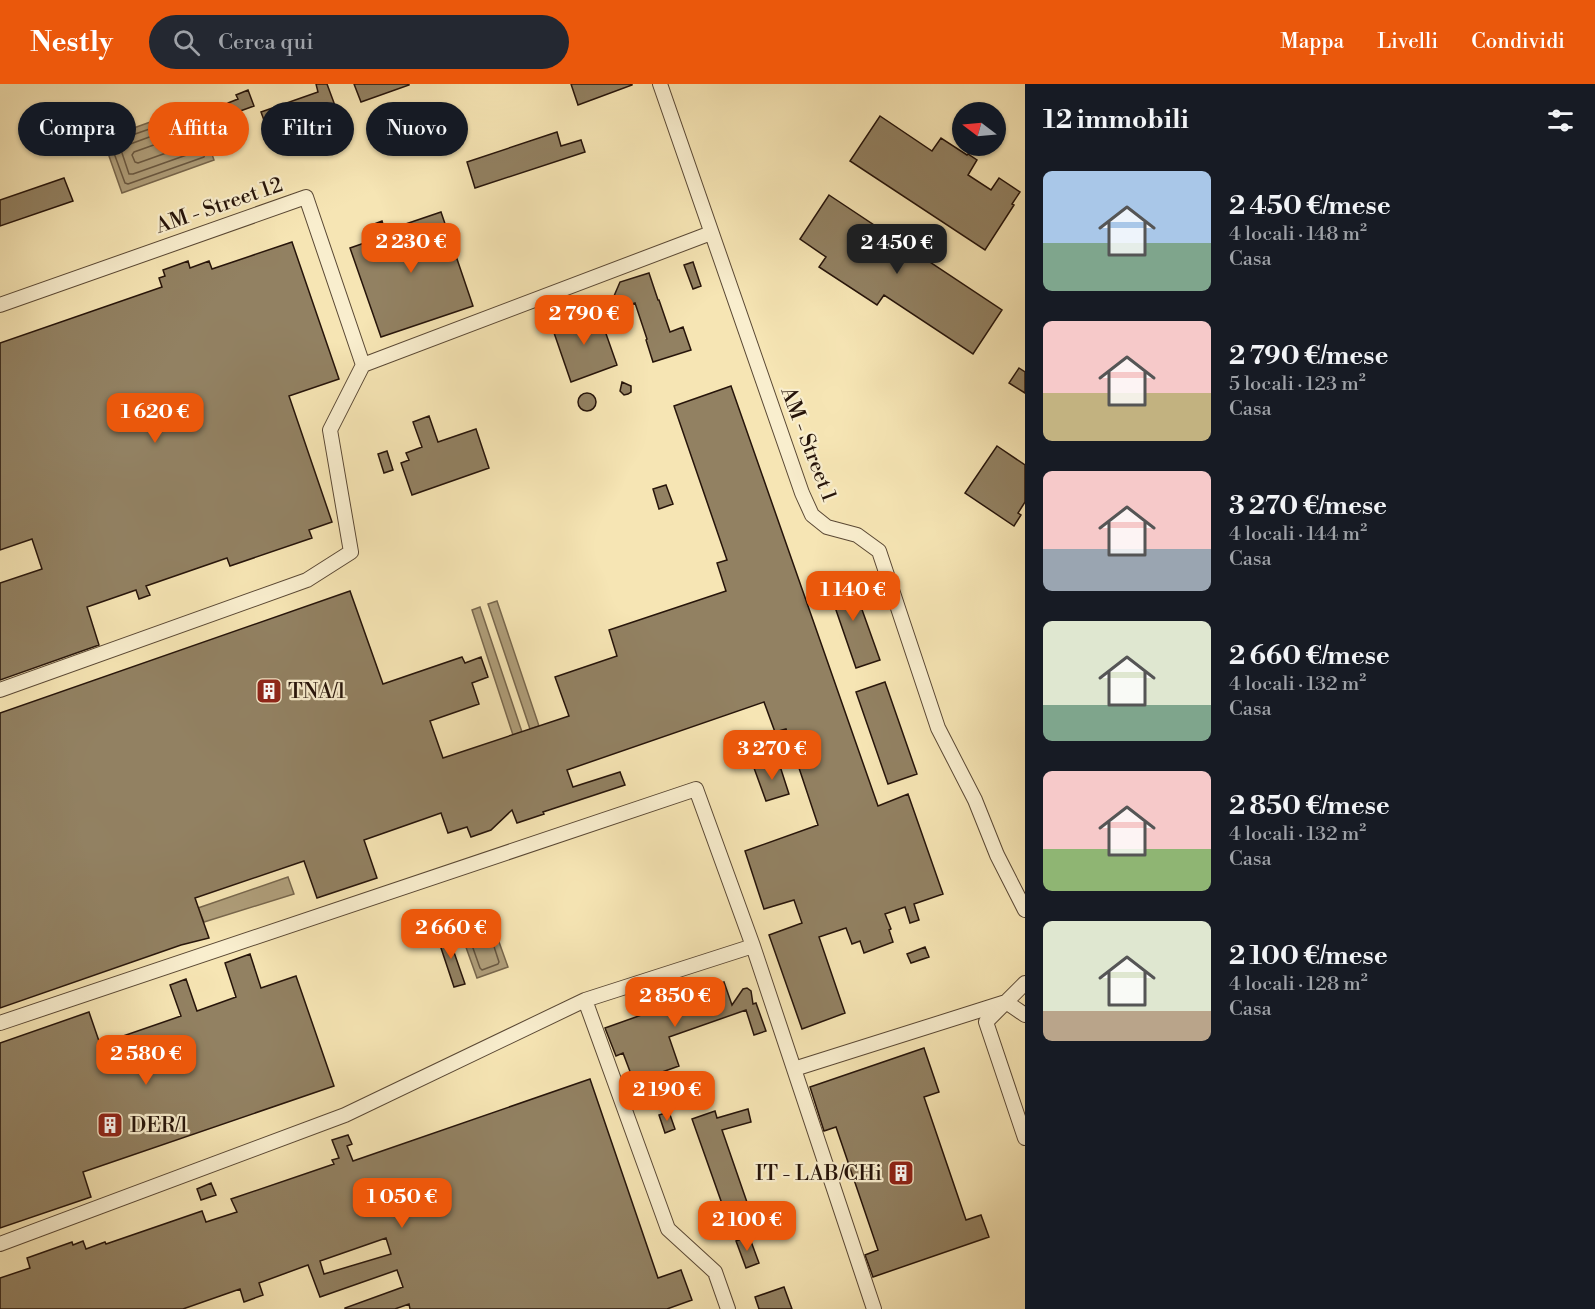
<!DOCTYPE html>
<html lang="it">
<head>
<meta charset="utf-8">
<style>
  body { margin:0; font-family:"Libre Bodoni",serif; background:#242831; color:#f1f3f6; height:100vh; display:flex; flex-direction:column; font-size:22px; white-space:nowrap }
  * { box-sizing:border-box; margin:0 }
  p { font-size:20px; color:#9ea1a6 }
  .icon { flex:none; width:33px; height:33px; fill:none; stroke:currentColor; stroke-width:2; stroke-linecap:round; stroke-linejoin:round }
  .map { position:relative; flex:1; overflow:hidden }
  .details { display:flex; flex-direction:column; background:#171b24; width:570px }
  .details>* { flex:none }
  .hud { position:absolute; left:18px; top:18px; width:570px; height:54px; display:flex; gap:12px }
  .needle { width:39px; rotate:286deg }
  .fabs { position:absolute; left:952px; top:18px; display:grid; gap:12px }
  .fabs a { display:grid; place-items:center; width:54px; height:54px; border-radius:50%; background:#171b24; box-shadow:0 2px 4px #0004; font-size:30px }
  .price { position:absolute; translate:-50% -51px; padding:0 14px; border-radius:12px; background:#ea580c; color:#fff; font-size:20px; line-height:39px; filter:drop-shadow(0 2px 3px #0008) }
  .price::after { content:''; position:absolute; left:50%; top:36px; width:18px; height:14px; margin-left:-9px; background:inherit; clip-path:polygon(0 0,100% 0,50% 100%) }
  .price.active { background:#222; color:#fff }
  ul { padding:0; list-style:none }
  li { display:flex; align-items:center; gap:18px; height:150px; padding:0 18px }
  li span { display:grid; place-items:center; flex:none; width:168px; height:120px; border-radius:9px; color:#555 }
  li>.icon { margin-inline-start:auto }
  span .icon { width:72px; height:72px; fill:#fffc; stroke-width:1 }
  li b { font-size:26px }
  h2 { display:flex; justify-content:space-between; align-items:center; height:72px; padding:0 18px; font-size:26px }
  .pill { padding:0 21px; border-radius:27px; background:#171b24; box-shadow:0 2px 4px #0004; font-size:21px; line-height:54px }
  .pill.active { background:#ea580c; color:#fff }
  header { display:flex; align-items:center; gap:36px; box-sizing:border-box; height:84px; padding:0 30px; background:#ea580c; color:#fff }
  header strong { font-size:28px }
  nav { display:flex; gap:33px; margin-inline-start:auto; font-size:21px }
  .search { width:420px; height:54px; background:#242831; display:flex; align-items:center; gap:15px; box-sizing:border-box; padding:0 21px; border-radius:33px; color:#9ea1a6; font-size:22px }
  main { display:flex; flex:1; min-height:0 }
  .map>svg:first-child { display:block }
  .water { fill:#af9e7a; stroke:#78674d; stroke-width:1.5 }
  .lines { fill:none; stroke-linecap:round; stroke-linejoin:round }
  .shore { stroke:#6a5942; stroke-width:1.5 }
  .building { fill:#928162; stroke:#26140a; stroke-width:1.5; fill-rule:evenodd }
  .minor-casing { stroke:#5a4834; stroke-width:16 }
  .minor { stroke:#f9eece; stroke-width:14 }
  .labels { text-anchor:middle; stroke-width:4.5; stroke-linejoin:round; paint-order:stroke }
  .street-label { font-size:21px; fill:#26140a; stroke:#f9eece }
  .poi-label { font-size:21px; fill:#26140a; stroke:#f9eece; text-anchor:start }
</style>
</head>
<body>
<header>
<strong>Nestly</strong>
<div class="search"><svg class="icon" aria-label="search" viewBox="0 0 24 24"><circle cx="10" cy="10" r="6"/><path d="M15 15l6 6"/></svg>Cerca qui</div>
<nav><a>Mappa</a><a>Livelli</a><a>Condividi</a></nav>
</header>
<main>
<div class="map">
<svg width="1025" height="1225" viewBox="0 0 1025 1225">
  <rect width="100%" height="100%" fill="#f6e5b4"/>
  <filter id="stains"><feTurbulence type="fractalNoise" baseFrequency=".00333" numOctaves="4"/><feColorMatrix values="0 0 0 0 .2 0 0 0 0 .09 0 0 0 0 .02 0 0 0 .5 -.17"/></filter>
  <radialGradient id="worn" r=".72"><stop offset=".6" stop-color="#630" stop-opacity="0"/><stop offset="1" stop-color="#630" stop-opacity=".3"/></radialGradient>
  <path class="water" d="M195,22L214,76L122,109L103,55Z
    M497,517L539,642L530,645L488,520Z
    M480,523L522,648L513,651L472,526Z
    M288,793L294,810L204,838L198,824Z
    M489,830L508,883L477,894L458,841Z"/>
  <g class="lines">
    <path class="shore" d="M190,31L205,70L204,73L128,100L125,99L111,61L112,58Z
      M185,40L187,42L195,65V68L133,90H129L121,66L122,63Z
      M179,52L182,53L184,60L183,63L138,79L135,78L132,71L134,68Z
      M483,839L487,841L499,878L498,880L482,886L480,884L467,847L469,844Z"/>
  </g>
  <path class="building" d="M316,0H327L337,27L269,50L261,28L318,8Z
    M354,0H409V1L361,18Z
    M571,0H632V1L578,21Z
    M248,6L254,22L232,30L228,19L238,15L236,11Z
    M880,32L932,67L941,54L967,71L968,70L977,76L968,91L991,106L999,94L1020,108L1012,120L1014,121L985,166L850,77Z
    M557,48L561,62L581,56L585,68L475,104L467,78Z
    M64,94L73,117L0,142V116Z
    M829,111L1002,226L973,270L884,211L877,221L819,183L826,173L800,155Z
    M441,128L473,222L381,253L350,164L373,156L369,142L382,137L385,147Z
    M292,158L339,295L289,312L332,438L309,446L312,454L230,482L227,474L146,502L150,511L139,515L136,506L87,523L99,561L0,596V499L42,485L32,455L0,466V259L162,203L159,194L165,192L163,186L188,177L190,184L209,177L212,185Z
    M693,178L701,202L693,205L684,181Z
    M649,189L658,216H659L670,248L683,243L691,266L653,278L646,256L647,255L635,219L618,225L614,212L620,198Z
    M598,227L617,281L571,298L552,243Z
    M1019,284L1025,288V309L1009,299Z
    M622,298L631,302V308L628,310L624,311L620,307Z
    M731,302L878,722L908,710L943,810L914,820L919,836L910,839L905,823L885,830L891,845L889,846L893,858L864,869L860,857L852,860L846,844L819,853L845,929L802,945L769,851L802,839L794,816L764,825L745,767L818,741L786,645L775,648L764,618L567,686L573,703L620,688L625,701L543,728L544,730L517,739L512,726L491,746L471,753L467,743L448,749L441,729L364,756L377,794L317,814L304,777L195,814L209,854L181,861L0,924V629L350,507L383,600L462,573L465,579L481,573L488,593L472,599L479,620L430,637L443,674L569,632L555,593L617,572L609,546L726,507L717,479L727,476L674,322Z
    M578 318a9 9 0 1 1 18 0a9 9 0 1 1-18 0Z
    M429,332L438,358L476,345L489,384L412,411L401,379L409,376L406,369L422,363L413,338Z
    M997,362L1025,381V418L1018,429L1021,431L1014,442L965,409Z
    M387,367L393,386L384,389L378,370Z
    M666,401L673,420L659,425L653,405Z
    M850,492L880,576L856,584L827,500Z
    M885,598L917,690L888,700L856,608Z
    M778,676L789,710L766,717L754,684Z
    M447,848L465,900L454,903L437,852Z
    M925,863L929,873L911,879L907,870Z
    M250,870L261,904L296,892L334,1002L83,1088L91,1113L0,1144V959L89,928L100,960L181,932L170,901L186,895L197,927L236,913L225,879Z
    M724,898L732,921L743,905L747,904L751,907L753,920L756,919L766,947L754,951L746,926L669,953L679,982L634,998L623,969L616,972L605,944L692,913L691,910Z
    M924,964L939,1008L924,1013L966,1136L981,1131L989,1153L873,1193L865,1171L878,1166L836,1043L824,1047L810,1003Z
    M590,995L658,1194L681,1186L692,1216L667,1225H410L409,1220L395,1225H345V1224L403,1203L397,1186L320,1213L308,1181L259,1199L263,1211L244,1218L240,1205L183,1225H0V1194L30,1184L27,1174L72,1158L73,1161L83,1157L86,1165L105,1158L106,1160L202,1127L206,1138L237,1128L231,1115L334,1080L332,1076L339,1074L332,1056L348,1051L352,1060L347,1062L353,1077ZM386,1154L391,1170L324,1190L320,1177Z
    M748,1025L751,1038L722,1046L749,1124L726,1131L692,1035L715,1027L717,1034Z
    M669,1028L675,1045L665,1049L659,1031Z
    M211,1099L216,1111L201,1116L197,1105Z
    M749,1152L759,1179L746,1184L736,1157Z
    M784,1203L792,1225H759L755,1213Z"/>
  <g class="lines">
    <g class="minor-casing">
      <path id="minor" d="M660,0L802,409L812,431L827,443L857,451L879,467L938,644L975,716L997,771L1025,826
        M0,221L306,113L363,281L711,149
        M0,606L307,496L351,468L330,346L363,281
        M1025,899L986,938L1025,1054
        M0,939L696,705L753,862
        M794,985L1006,918L1025,931
        M0,1160L345,1031L585,916
        M728,1225L715,1188L668,1145L585,916L753,862L874,1225"/>
    </g>
    <use href="#minor" class="minor"/>
  </g>
  <defs>
    <g id="building-square" transform="scale(1.35)"><rect x="-9" y="-9" width="18" height="18" rx="4" fill="#8f2418" stroke="#f9eece"/><path d="M-4-6H4V6H1V3H-1V6H-4ZM-2.5-4.3h1.7v1.8h-1.7ZM.8-4.3h1.7v1.8H.8ZM-2.5-1h1.7V.8h-1.7ZM.8-1h1.7V.8H.8Z" fill="#fff"/></g>
  </defs>
  <g fill-rule="evenodd">
    <use href="#building-square" x="269" y="607"/>
    <use href="#building-square" x="110" y="1041"/>
    <use href="#building-square" x="901" y="1089"/>
  </g>
  <g class="labels">
    <g class="street-label">
      <text transform="translate(219 121) rotate(-19)" y="7">AM - Street 12</text>
      <text transform="translate(809 360) rotate(69)" y="7">AM - Street 1</text>
    </g>
    <g class="poi-label">
      <text x="288" y="614">TNA/1</text>
      <text x="130" y="1048">DER/1</text>
      <text x="882" y="1096" text-anchor="end">IT - LAB/CHi</text>
    </g>
  </g>
  <rect width="100%" height="100%" filter="url(#stains)"/>
  <rect width="100%" height="100%" fill="url(#worn)"/>
</svg>
<div class="fabs">
<a><svg class="needle" viewBox="-14 -14 28 28"><path d="M0-13l5 13h-10z" fill="#e53935"/><path d="M0 13l5-13h-10z" fill="#9ea1a6"/></svg></a>
</div>
<b class="price" style="left:411px;top:190px">2 230 €</b>
<b class="price active" style="left:897px;top:191px">2 450 €</b>
<b class="price" style="left:584px;top:262px">2 790 €</b>
<b class="price" style="left:155px;top:360px">1 620 €</b>
<b class="price" style="left:853px;top:538px">1 140 €</b>
<b class="price" style="left:772px;top:697px">3 270 €</b>
<b class="price" style="left:451px;top:876px">2 660 €</b>
<b class="price" style="left:675px;top:944px">2 850 €</b>
<b class="price" style="left:146px;top:1002px">2 580 €</b>
<b class="price" style="left:667px;top:1038px">2 190 €</b>
<b class="price" style="left:402px;top:1145px">1 050 €</b>
<b class="price" style="left:747px;top:1168px">2 100 €</b>
<div class="hud">
<a class="pill">Compra</a>
<a class="pill active">Affitta</a>
<a class="pill">Filtri</a>
<a class="pill">Nuovo</a>
</div>
</div>
<section class="details">
<h2>12 immobili<svg class="icon" aria-label="filters" viewBox="0 0 24 24"><path d="M4 7h16M4 17h16"/><circle cx="9" cy="7" r="2"/><circle cx="15" cy="17" r="2"/></svg></h2>
<ul>
<li><span style="background:linear-gradient(#a9c7e8 60%,#7fa58c 0)"><svg class="icon" aria-label="home" viewBox="0 0 24 24"><path d="M3 11l9-7 9 7M6 9v11h12V9"/></svg></span><div><b>2 450 €/mese</b><p>4 locali · 148 m²</p><p>Casa</p></div></li>
<li><span style="background:linear-gradient(#f6c9c9 60%,#c2b280 0)"><svg class="icon" aria-label="home" viewBox="0 0 24 24"><path d="M3 11l9-7 9 7M6 9v11h12V9"/></svg></span><div><b>2 790 €/mese</b><p>5 locali · 123 m²</p><p>Casa</p></div></li>
<li><span style="background:linear-gradient(#f6c9c9 65%,#9aa5b1 0)"><svg class="icon" aria-label="home" viewBox="0 0 24 24"><path d="M3 11l9-7 9 7M6 9v11h12V9"/></svg></span><div><b>3 270 €/mese</b><p>4 locali · 144 m²</p><p>Casa</p></div></li>
<li><span style="background:linear-gradient(#dfe7d0 70%,#7fa58c 0)"><svg class="icon" aria-label="home" viewBox="0 0 24 24"><path d="M3 11l9-7 9 7M6 9v11h12V9"/></svg></span><div><b>2 660 €/mese</b><p>4 locali · 132 m²</p><p>Casa</p></div></li>
<li><span style="background:linear-gradient(#f6c9c9 65%,#8fb573 0)"><svg class="icon" aria-label="home" viewBox="0 0 24 24"><path d="M3 11l9-7 9 7M6 9v11h12V9"/></svg></span><div><b>2 850 €/mese</b><p>4 locali · 132 m²</p><p>Casa</p></div></li>
<li><span style="background:linear-gradient(#dfe7d0 75%,#b9a48a 0)"><svg class="icon" aria-label="home" viewBox="0 0 24 24"><path d="M3 11l9-7 9 7M6 9v11h12V9"/></svg></span><div><b>2 100 €/mese</b><p>4 locali · 128 m²</p><p>Casa</p></div></li>
</ul>
</section>
</main>
</body>
</html>
